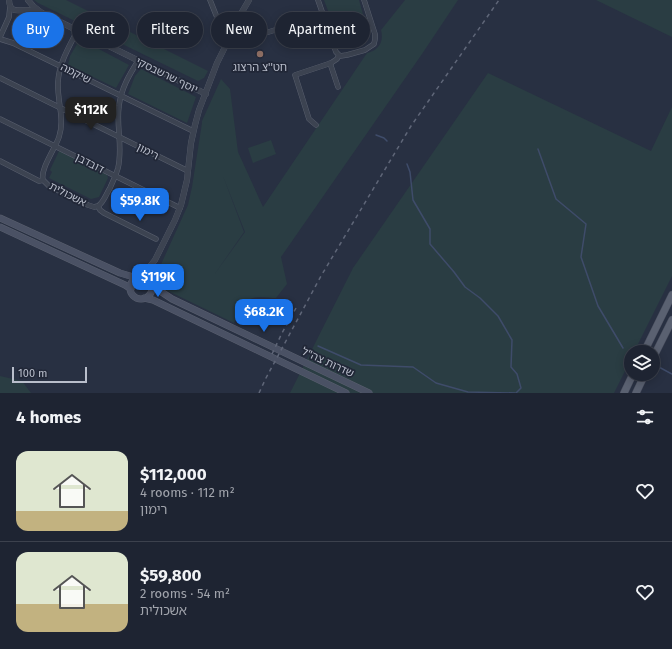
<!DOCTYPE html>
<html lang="en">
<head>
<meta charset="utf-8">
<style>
  body { margin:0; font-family:"Fira Sans","Noto Sans Hebrew",sans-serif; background:#262c3a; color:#f1f3f6; height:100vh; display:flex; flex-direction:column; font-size:15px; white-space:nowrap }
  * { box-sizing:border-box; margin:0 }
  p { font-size:13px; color:#a1a4ac }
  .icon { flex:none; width:22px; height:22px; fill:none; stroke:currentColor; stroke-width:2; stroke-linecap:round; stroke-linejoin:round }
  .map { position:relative; height:393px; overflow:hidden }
  .panel { display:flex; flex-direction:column; background:#1e2432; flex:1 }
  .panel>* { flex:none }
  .hud { position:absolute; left:12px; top:12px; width:400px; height:36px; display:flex; gap:8px }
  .fabs { position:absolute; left:624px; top:345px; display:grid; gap:8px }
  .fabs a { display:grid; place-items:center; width:36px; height:36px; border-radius:50%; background:#1e2432; box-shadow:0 2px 10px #0003,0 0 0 1px #3c414d; font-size:20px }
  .scale { position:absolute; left:12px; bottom:10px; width:75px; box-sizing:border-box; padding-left:4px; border:2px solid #b9becb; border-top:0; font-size:11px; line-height:14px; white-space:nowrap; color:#b9becb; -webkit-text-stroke:3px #212737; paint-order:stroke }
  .price { position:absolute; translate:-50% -34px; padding:0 9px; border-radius:8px; background:#1a73e8; color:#fff; font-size:13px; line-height:26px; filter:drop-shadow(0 1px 2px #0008) }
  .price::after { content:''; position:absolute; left:50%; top:24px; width:12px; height:9px; margin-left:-6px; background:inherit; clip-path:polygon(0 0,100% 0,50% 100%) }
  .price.selected { background:#222; color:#fff }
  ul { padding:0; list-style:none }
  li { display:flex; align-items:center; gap:12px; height:100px; padding:0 16px }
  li+li { border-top:1px solid #3c414d }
  li span { display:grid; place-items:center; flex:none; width:112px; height:80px; border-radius:12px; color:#555 }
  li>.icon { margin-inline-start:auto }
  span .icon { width:48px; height:48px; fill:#fffc; stroke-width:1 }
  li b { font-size:17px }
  h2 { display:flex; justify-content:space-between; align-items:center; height:48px; padding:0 16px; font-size:17px }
  .pill { padding:0 14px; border-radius:18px; background:#1e2432; box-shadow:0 2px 10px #0003,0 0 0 1px #3c414d; font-size:14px; line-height:36px }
  .pill.selected { background:#1a73e8; color:#fff }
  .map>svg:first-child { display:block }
  .green { fill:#2a3d43; fill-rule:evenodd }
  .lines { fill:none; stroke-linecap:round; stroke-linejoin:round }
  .stream { stroke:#3f4c6a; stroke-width:1.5 }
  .minor-casing { stroke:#5a606f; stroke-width:5.5 }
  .tertiary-casing { stroke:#5a606f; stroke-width:6 }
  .secondary-casing { stroke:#5a606f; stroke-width:7 }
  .primary-casing { stroke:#464b5b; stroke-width:8 }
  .minor { stroke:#3c4351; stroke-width:4.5 }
  .tertiary { stroke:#3c4351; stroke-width:5.5 }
  .secondary { stroke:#4a5164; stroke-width:6 }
  .primary { stroke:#5a6171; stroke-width:7 }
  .rail { stroke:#5f6678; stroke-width:1.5; stroke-dasharray:4 4; stroke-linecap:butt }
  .education-dot { fill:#8d6e63; stroke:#212737; stroke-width:1.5 }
  .labels { text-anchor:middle; stroke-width:3.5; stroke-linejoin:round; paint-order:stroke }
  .poi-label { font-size:11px; fill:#b9becb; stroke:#212737 }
  .street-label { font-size:11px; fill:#b9becb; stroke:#212737 }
</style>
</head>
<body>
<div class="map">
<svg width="672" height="393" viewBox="0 0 672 393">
  <rect width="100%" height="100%" fill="#283042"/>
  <path class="green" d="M34,0H66L208,71L204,78L198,81L38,3Z
    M324,0H359L364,18L335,29Z
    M405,0H458L422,54L281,257L287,284L276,298C269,298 258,295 250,299C244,302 238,317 234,323L162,288C157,283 156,279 158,271L188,205L192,187L202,123V121L221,79L230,89L238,152L263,207L367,53C379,50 384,42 381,30ZM223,176L245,232L214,275L244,232Z
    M596,0H672V37Z
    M80,39L129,65L116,88L68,65L70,56Z
    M141,69L196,97L187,123L128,94L135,76Z
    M488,73L651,151L672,107V276L634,352H631V359L614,393H290L353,268Z
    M271,140L276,154L253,163L248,148Z
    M59,151L107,175L108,178L99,197L91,199L49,178L52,172L50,170Z
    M0,376L22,381L31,393H0Z"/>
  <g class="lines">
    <path class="stream" d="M376,135L384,138L387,141
      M538,149L556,199L586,224L581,257L598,306L623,348
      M407,164L410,172L413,200L430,229V244L454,272L465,287L480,298L498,316L512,340L511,367L517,374L521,388L516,393
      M318,346L361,365L413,367L436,383L468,392L515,393
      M657,366L672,374"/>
    <g class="minor-casing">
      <path id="minor" d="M210,0L216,15L226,26L229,32
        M318,0L336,52L340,56L347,55L365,50L374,44L375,39V34L364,0
        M0,37L9,17L10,6
        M239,37C246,35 252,37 259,35L323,15
        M0,39L13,43L193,131
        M330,63L338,87
        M0,78L188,171
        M0,119L180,208
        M316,125L309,119L295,75L331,63L337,59L339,55
        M0,161L39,181L43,180
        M43,180C40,169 55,149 59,137C65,119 57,101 58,82C59,63 69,47 77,31
        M43,180L49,186L88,205L94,207L98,206
        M98,206C104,202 106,194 110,188C113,181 116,175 118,168C123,147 116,127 119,106C121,89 129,75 138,61
        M98,206L100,210L104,213L156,239"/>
    </g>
    <g class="tertiary-casing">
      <path id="tertiary" d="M9,0C10,15 19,9 28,10C32,10 35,11 38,12
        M28,0L33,6L42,13L206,94
        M228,44L233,40L240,36L243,33L244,29L242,20L243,13
        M139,277L147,270L155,260L175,220L181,205L187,180L191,143L195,125L199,110L217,63L228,41L229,36V27L239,17L249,0
        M150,282L151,273L153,266"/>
    </g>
    <g class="secondary-casing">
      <path id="secondary" d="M0,218L120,273L137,278
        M0,227L125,285L131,289
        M130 288a11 11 0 1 1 22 0a11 11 0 1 1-22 0Z
        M151,284L157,289L172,299L369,393
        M144,298L153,300L346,393"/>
    </g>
    <g class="primary-casing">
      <path id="primary" d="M644,352L672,295
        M653,358L672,320
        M624,393L633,374
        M636,393L645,374"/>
    </g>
    <use href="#minor" class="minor"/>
    <use href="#tertiary" class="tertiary"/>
    <use href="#secondary" class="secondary"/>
    <use href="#primary" class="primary"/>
    <path class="rail" d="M272,354L282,333L296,308
      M259,393L266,378L321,276L411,126L499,0"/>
  </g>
  <circle class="education-dot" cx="260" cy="54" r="4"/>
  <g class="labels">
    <g class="poi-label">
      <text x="260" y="71">חט''צ הרצוג</text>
    </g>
    <g class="street-label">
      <text transform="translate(76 73) rotate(26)" y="4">שיקמה</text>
      <text transform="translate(167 75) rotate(26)" y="4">יוסף שרשבסקי</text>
      <text transform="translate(148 151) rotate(27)" y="4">רימון</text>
      <text transform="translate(90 163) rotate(27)" y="4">דובדבן</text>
      <text transform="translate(68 194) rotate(27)" y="4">אשכולית</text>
      <text transform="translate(328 362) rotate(25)" y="4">שדרות צה"ל</text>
    </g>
  </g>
</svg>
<div class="fabs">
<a><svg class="icon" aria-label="layers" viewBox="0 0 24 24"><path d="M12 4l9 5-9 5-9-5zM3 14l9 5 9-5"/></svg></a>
</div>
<div class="scale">100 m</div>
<b class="price selected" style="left:91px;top:131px">$112K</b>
<b class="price" style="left:140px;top:222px">$59.8K</b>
<b class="price" style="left:158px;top:298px">$119K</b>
<b class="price" style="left:264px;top:333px">$68.2K</b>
<div class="hud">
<a class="pill selected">Buy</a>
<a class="pill">Rent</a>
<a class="pill">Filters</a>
<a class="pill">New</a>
<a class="pill">Apartment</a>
</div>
</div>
<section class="panel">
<h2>4 homes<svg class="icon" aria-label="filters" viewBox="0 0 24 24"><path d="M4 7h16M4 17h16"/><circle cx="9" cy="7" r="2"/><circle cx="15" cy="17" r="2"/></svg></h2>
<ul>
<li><span style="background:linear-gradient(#dfe7d0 75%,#c2b280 0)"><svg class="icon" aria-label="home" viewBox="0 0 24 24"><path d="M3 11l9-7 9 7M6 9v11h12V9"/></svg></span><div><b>$112,000</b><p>4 rooms · 112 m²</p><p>רימון</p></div><svg class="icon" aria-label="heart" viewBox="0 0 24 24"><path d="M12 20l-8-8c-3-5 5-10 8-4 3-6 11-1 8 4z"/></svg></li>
<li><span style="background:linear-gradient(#dfe7d0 65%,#c2b280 0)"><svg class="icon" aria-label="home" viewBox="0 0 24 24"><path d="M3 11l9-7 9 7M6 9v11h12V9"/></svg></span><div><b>$59,800</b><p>2 rooms · 54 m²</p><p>אשכולית</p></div><svg class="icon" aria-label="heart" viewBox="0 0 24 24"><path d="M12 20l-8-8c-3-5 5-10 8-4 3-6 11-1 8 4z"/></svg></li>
</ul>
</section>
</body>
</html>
